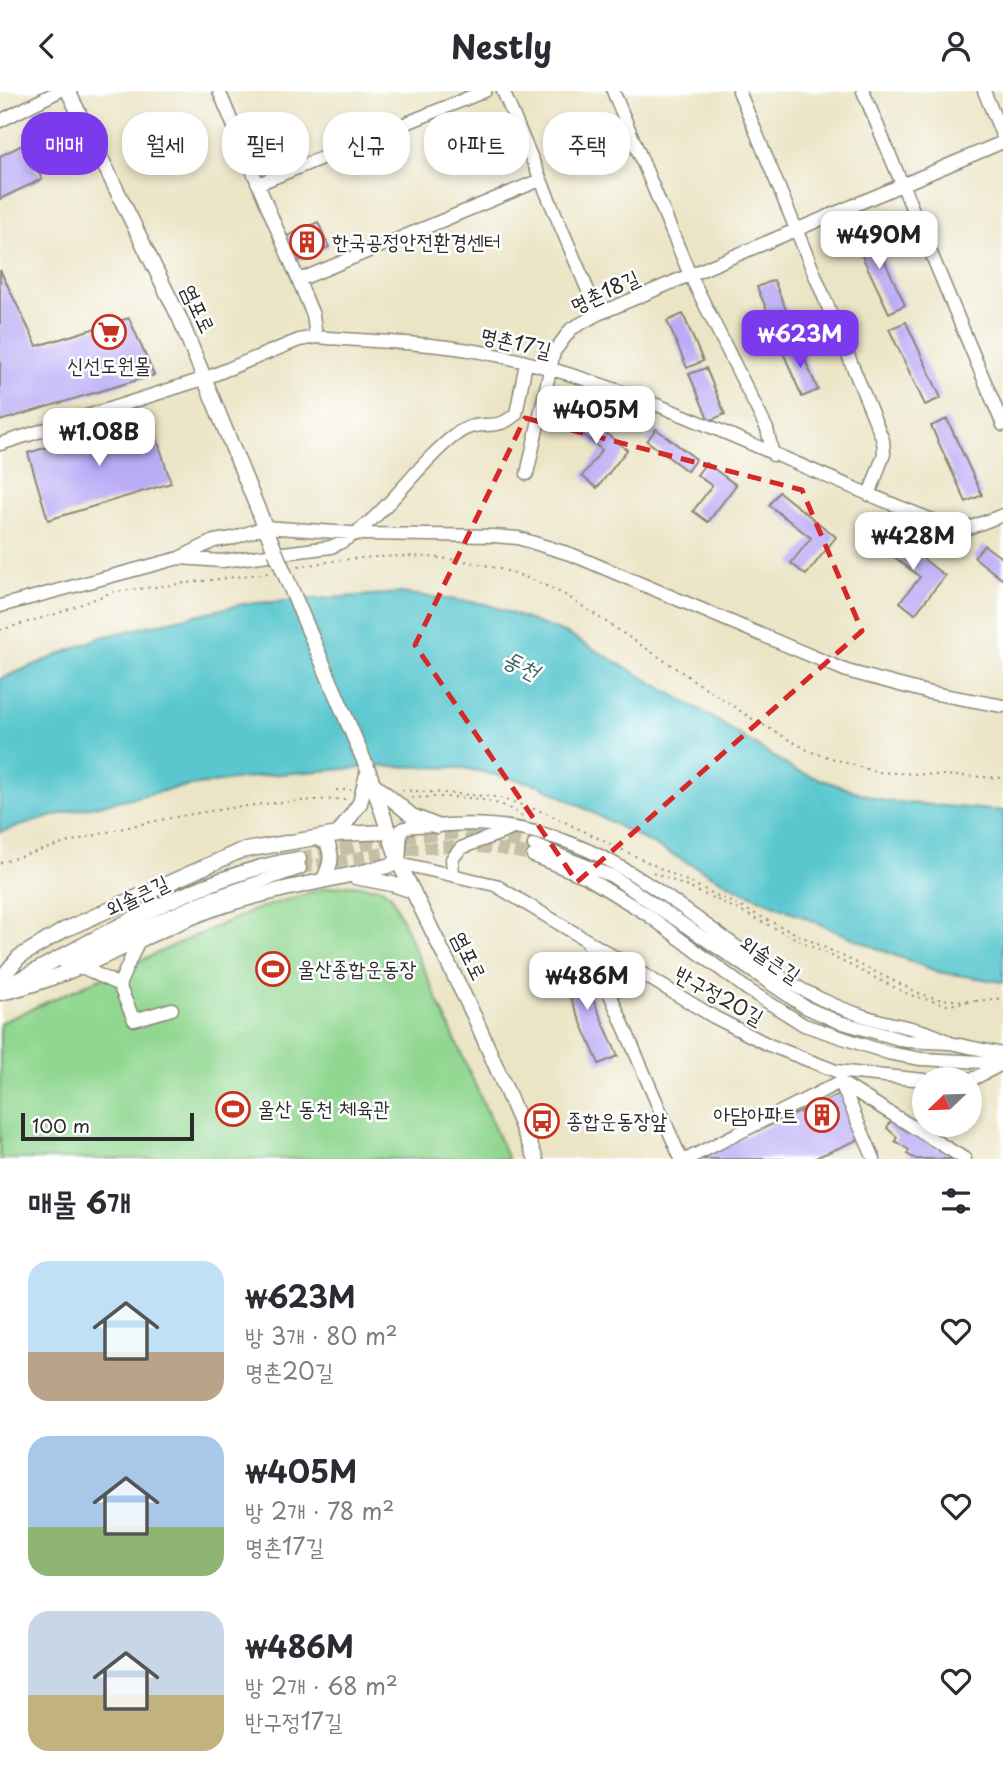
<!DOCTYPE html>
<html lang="ko">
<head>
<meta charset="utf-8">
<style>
  body { margin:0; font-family:"Playpen Sans","Poor Story",sans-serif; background:#f7f7f7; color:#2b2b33; height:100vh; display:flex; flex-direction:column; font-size:26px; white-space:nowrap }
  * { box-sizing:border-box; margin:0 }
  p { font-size:23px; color:#7c7c81 }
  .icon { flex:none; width:38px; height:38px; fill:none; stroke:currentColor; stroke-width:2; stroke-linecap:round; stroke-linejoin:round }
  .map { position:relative; height:1068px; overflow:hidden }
  .drawer { display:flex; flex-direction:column; background:#fff; flex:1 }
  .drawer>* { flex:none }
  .guide { position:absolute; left:21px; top:21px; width:962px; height:63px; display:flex; gap:14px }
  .needle { width:46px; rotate:247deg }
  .fabs { position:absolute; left:912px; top:976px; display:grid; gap:14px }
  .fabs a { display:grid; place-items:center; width:70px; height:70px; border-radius:50%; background:#fff; box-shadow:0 4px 10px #0003; font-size:35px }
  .scale { position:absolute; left:21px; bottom:18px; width:173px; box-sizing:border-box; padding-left:7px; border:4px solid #2b2b2b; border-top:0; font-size:19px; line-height:24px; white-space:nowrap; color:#2b2b2b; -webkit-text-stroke:5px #fff; paint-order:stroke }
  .price { position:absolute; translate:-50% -60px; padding:0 16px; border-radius:14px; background:#fff; color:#222; font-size:23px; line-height:46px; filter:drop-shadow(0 2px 4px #0008) }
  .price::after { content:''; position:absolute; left:50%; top:42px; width:21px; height:16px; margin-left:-10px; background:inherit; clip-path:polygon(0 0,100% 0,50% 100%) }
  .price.current { background:#7c3aed; color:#fff }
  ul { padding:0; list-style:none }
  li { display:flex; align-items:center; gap:21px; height:175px; padding:0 28px }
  li span { display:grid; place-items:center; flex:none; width:196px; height:140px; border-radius:21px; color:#555 }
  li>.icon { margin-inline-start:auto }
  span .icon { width:84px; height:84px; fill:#fffc; stroke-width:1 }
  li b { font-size:30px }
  h2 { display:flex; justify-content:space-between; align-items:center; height:84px; padding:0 28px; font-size:30px }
  .tag { padding:0 24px; border-radius:28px; background:#fff; box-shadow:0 4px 10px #0003; font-size:24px; line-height:63px }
  .tag.current { background:#7c3aed; color:#fff }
  header { display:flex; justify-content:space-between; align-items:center; height:91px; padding:0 28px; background:#fff; font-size:32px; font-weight:700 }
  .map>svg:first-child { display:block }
  .green { fill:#91d791; stroke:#5e815e; stroke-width:2 }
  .water { fill:#5ac7cf; stroke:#42797d; stroke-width:2 }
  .building { fill:#baabf6 }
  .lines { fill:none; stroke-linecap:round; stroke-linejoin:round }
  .minor-tunnel { stroke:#c5bfa6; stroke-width:12; stroke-dasharray:12 6; stroke-linecap:butt }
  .major-tunnel { stroke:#c5bfa6; stroke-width:14; stroke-dasharray:14 7; stroke-linecap:butt }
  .minor-casing { stroke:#8b8878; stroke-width:15 }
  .major-casing { stroke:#8b8878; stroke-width:17 }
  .path { stroke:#8b8878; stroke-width:2; stroke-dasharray:2 5; stroke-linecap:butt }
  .minor { stroke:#fff; stroke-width:12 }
  .major { stroke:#fff; stroke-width:14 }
  .major-bridge-casing { stroke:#8b8878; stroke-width:17; stroke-linecap:butt }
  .major-bridge { stroke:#fff; stroke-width:14 }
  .marked { fill:none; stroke:#d62828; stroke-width:5; stroke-dasharray:14 9; stroke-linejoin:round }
  .labels { text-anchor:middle; stroke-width:5; stroke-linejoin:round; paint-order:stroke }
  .poi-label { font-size:21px; fill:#2b2b2b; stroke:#fff; text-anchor:start }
  .street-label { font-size:21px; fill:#2b2b2b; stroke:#fff }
  .water-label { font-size:23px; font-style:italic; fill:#3b6264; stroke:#fff }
</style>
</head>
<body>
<header><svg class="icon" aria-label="back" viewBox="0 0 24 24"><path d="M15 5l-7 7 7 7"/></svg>Nestly<svg class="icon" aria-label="person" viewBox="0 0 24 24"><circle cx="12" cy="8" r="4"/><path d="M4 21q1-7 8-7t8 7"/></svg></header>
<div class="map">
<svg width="1003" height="1068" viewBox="0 0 1003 1068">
  <rect width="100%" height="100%" fill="#fff"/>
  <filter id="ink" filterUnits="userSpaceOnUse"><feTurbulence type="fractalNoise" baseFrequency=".0143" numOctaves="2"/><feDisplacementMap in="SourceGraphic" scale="14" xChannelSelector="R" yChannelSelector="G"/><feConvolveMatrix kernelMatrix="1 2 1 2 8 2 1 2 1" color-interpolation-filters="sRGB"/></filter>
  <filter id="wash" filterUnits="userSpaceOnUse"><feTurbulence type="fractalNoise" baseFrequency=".00686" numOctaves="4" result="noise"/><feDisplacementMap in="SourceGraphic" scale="28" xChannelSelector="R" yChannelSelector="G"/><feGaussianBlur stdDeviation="1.57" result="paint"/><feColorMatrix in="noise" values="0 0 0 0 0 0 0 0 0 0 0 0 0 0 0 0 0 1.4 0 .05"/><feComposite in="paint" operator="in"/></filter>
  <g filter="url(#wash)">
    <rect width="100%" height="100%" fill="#ebe4c5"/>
    <path class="green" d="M349,794L381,797L391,804L508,1068H0V932L254,819L325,797Z"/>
    <path class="water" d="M401,502L486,513L567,543L702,620L796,680L884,710L1003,720V891L938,881L881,859L740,799L540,694L464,677L386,675L268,684L177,697L67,721L0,741V588L102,546L243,513Z"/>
    <g id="blocks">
      <path class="building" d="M24,53L42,88L0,108V65Z
        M318,131L329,156L296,171L285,146Z
        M870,138L905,214L889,222L853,146Z
        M0,179L37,255L129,227L154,284L0,330Z
        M774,189L793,236L777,243L757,196Z
        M683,223L703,270L687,277L667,230Z
        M906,231L941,307L925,314L889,238Z
        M798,252L818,299L802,306L782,259Z
        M706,277L725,323L709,330L689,283Z
        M571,314L627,359L597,397L582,385L602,359L561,326Z
        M150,325L171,392L48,429L28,362Z
        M947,328L982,404L966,411L931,335Z
        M656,338L696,368L687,380L647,350Z
        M706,372L736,394L708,431L693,420L712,395L697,384Z
        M779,401L836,446L806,484L791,472L811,447L769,414Z
        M888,440L945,485L915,523L900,511L920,486L878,453Z
        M984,454L1003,468V489L974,466Z
        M575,868L618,965L599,973L557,876Z
        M842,1002L862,1047L813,1068H695Z
        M892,1028L955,1068H916L907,1063L909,1059L895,1050L897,1046L887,1037Z"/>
    </g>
  </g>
  <g filter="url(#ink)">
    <use href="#blocks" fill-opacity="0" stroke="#8b8878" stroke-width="2"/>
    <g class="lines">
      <path class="minor-tunnel" d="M300,777C378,764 455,743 533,765"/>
      <path class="major-tunnel" d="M299,768C356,755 417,738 476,743C495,744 515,750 534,754"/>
      <g class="minor-casing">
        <path id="minor" d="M219,0L313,224L316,246
          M503,0L598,223
          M613,0L690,184L767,338L773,364
          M739,0L883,349L884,363L869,404
          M863,0L1003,334
          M984,0L1003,46
          M0,30L59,0
          M258,93L485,0
          M299,189L540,89
          M0,353L206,287L299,249L316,246C375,251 438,251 496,264C649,297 796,378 943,433L966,438L1003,424
          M527,383L554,261L571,238L598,223L1003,51
          M180,467L222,470L331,456C380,436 413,376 454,345C480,324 493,344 516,323L526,272
          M0,515L179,467L214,450L233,447L265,436L364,443L494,445L518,447L573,464L847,580L926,601L1003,615
          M534,754L612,785L805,916L836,930L906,950L950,952L1003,963
          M533,765L586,786L648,824L747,898L804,934L888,962L921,968L1003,972
          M453,783L452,768L461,757L509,739
          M588,852L681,1068
          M64,871L204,810L300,777
          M82,876L119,894L139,849
          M119,894L134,929L172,918
          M924,989L836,980L769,954L714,926L495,794L399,772L401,739C412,732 434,736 448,734C602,723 681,829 801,898C827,912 856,924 885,931C908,937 929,939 950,952
          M962,989L975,987L1000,974
          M840,990L874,1068
          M687,1068L840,991L965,1068"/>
      </g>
      <g class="major-casing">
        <path id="major" d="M68,0L180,228L275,460
          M369,681L399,772L475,927L536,1068
          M375,694L412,725L437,735
          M338,743L389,741
          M316,747L327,751C333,766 331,773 324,788
          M355,786L392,793L413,800
          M0,889L19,866L64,839L240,760L338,743L360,712L368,679
          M3,897C94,850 197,784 299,768
          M0,902C75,886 141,844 213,818C273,797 337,789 399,772"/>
      </g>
      <path class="path" d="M298,476C392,458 485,459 570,507L751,627L809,660L876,681L1003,687
        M0,539L53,524L113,501L268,482
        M336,699H351
        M402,699L497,706L546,722L921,903L938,908L971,910
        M412,707C446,705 499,703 525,728
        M0,772C114,735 227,710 347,708
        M653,781L722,811L910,904L947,914L976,910
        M976,910L1003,907"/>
      <use href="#minor" class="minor"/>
      <use href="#major" class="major"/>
      <g class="major-bridge-casing">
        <path id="major-bridge" d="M275,460L368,679"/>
      </g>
      <use href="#major-bridge" class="major-bridge"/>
    </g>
  </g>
  <path class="marked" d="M525,327L802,399L862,540L577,791L415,554Z"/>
  <defs>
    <g id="building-ring" transform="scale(1.75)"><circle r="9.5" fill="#fff" stroke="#c8321e" stroke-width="1.5"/><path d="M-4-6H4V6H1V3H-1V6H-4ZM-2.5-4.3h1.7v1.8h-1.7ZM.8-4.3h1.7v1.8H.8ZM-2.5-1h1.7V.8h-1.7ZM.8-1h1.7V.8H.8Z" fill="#c8321e"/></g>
    <g id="supermarket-ring" transform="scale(1.75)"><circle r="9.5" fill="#fff" stroke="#c8321e" stroke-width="1.5"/><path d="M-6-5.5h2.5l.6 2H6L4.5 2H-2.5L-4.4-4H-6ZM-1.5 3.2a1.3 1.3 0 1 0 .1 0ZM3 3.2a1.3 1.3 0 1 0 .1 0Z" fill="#c8321e"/></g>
    <g id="stadium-ring" transform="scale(1.75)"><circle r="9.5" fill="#fff" stroke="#c8321e" stroke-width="1.5"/><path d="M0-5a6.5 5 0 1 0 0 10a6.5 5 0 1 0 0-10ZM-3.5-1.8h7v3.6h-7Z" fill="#c8321e"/></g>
    <g id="bus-ring" transform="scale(1.75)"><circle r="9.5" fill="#fff" stroke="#c8321e" stroke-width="1.5"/><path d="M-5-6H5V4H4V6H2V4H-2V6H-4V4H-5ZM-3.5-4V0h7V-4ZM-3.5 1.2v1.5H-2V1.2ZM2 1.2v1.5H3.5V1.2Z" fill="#c8321e"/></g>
  </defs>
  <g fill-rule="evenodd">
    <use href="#building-ring" x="307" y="151"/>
    <use href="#supermarket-ring" x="109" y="241"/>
    <use href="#stadium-ring" x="273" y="878"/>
    <use href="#stadium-ring" x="233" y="1018"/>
    <use href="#building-ring" x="822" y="1024"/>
    <use href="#bus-ring" x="542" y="1030"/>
  </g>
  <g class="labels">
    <g class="poi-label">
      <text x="332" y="158">한국공정안전환경센터</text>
      <text x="109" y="282" text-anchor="middle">신선도원몰</text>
      <text x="298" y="885">울산종합운동장</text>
      <text x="258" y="1025">울산 동천 체육관</text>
      <text x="798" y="1031" text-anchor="end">아담아파트</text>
      <text x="566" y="1037">종합운동장앞</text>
    </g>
    <g class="street-label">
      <text transform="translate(605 201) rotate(-25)" y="7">명촌18길</text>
      <text transform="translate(198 218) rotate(65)" y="7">염포로</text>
      <text transform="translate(516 252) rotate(13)" y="7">명촌17길</text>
      <text transform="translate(137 805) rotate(-26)" y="7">외솔큰길</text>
      <text transform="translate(469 865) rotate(64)" y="7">염포로</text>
      <text transform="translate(770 868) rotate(34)" y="7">외솔큰길</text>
      <text transform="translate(719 905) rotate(29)" y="7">반구정20길</text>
    </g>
    <g class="water-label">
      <text transform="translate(521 574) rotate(27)" y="8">동천</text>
    </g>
  </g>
</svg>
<div class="fabs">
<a><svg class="needle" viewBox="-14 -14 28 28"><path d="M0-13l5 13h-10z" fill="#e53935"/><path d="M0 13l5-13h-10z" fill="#7c7c81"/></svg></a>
</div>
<div class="scale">100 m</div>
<b class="price" style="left:879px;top:180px">₩490M</b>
<b class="price current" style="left:800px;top:279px">₩623M</b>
<b class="price" style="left:596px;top:355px">₩405M</b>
<b class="price" style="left:99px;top:377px">₩1.08B</b>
<b class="price" style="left:913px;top:481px">₩428M</b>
<b class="price" style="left:587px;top:921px">₩486M</b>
<div class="guide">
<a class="tag current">매매</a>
<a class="tag">월세</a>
<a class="tag">필터</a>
<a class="tag">신규</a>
<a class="tag">아파트</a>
<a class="tag">주택</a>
</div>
</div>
<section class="drawer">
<h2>매물 6개<svg class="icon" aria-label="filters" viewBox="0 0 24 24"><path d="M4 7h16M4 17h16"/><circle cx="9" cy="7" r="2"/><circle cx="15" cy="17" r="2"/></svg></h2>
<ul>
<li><span style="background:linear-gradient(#bfe0f5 65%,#b9a48a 0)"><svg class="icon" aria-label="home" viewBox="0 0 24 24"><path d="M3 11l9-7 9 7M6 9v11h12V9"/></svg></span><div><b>₩623M</b><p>방 3개 · 80 m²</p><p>명촌20길</p></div><svg class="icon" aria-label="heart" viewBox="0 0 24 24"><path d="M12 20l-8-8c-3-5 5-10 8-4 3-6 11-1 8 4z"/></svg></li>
<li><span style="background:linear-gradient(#a9c7e8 65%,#8fb573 0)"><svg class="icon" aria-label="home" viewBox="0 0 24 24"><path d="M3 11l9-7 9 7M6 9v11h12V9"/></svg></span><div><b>₩405M</b><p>방 2개 · 78 m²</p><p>명촌17길</p></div><svg class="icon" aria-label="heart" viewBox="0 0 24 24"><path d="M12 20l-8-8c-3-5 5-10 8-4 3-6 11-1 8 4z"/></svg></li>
<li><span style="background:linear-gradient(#c9d6e8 60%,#c2b280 0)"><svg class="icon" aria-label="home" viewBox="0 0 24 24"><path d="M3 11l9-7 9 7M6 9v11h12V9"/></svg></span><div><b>₩486M</b><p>방 2개 · 68 m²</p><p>반구정17길</p></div><svg class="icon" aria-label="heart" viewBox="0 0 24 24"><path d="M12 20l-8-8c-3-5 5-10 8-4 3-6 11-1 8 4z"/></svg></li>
</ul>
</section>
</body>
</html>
